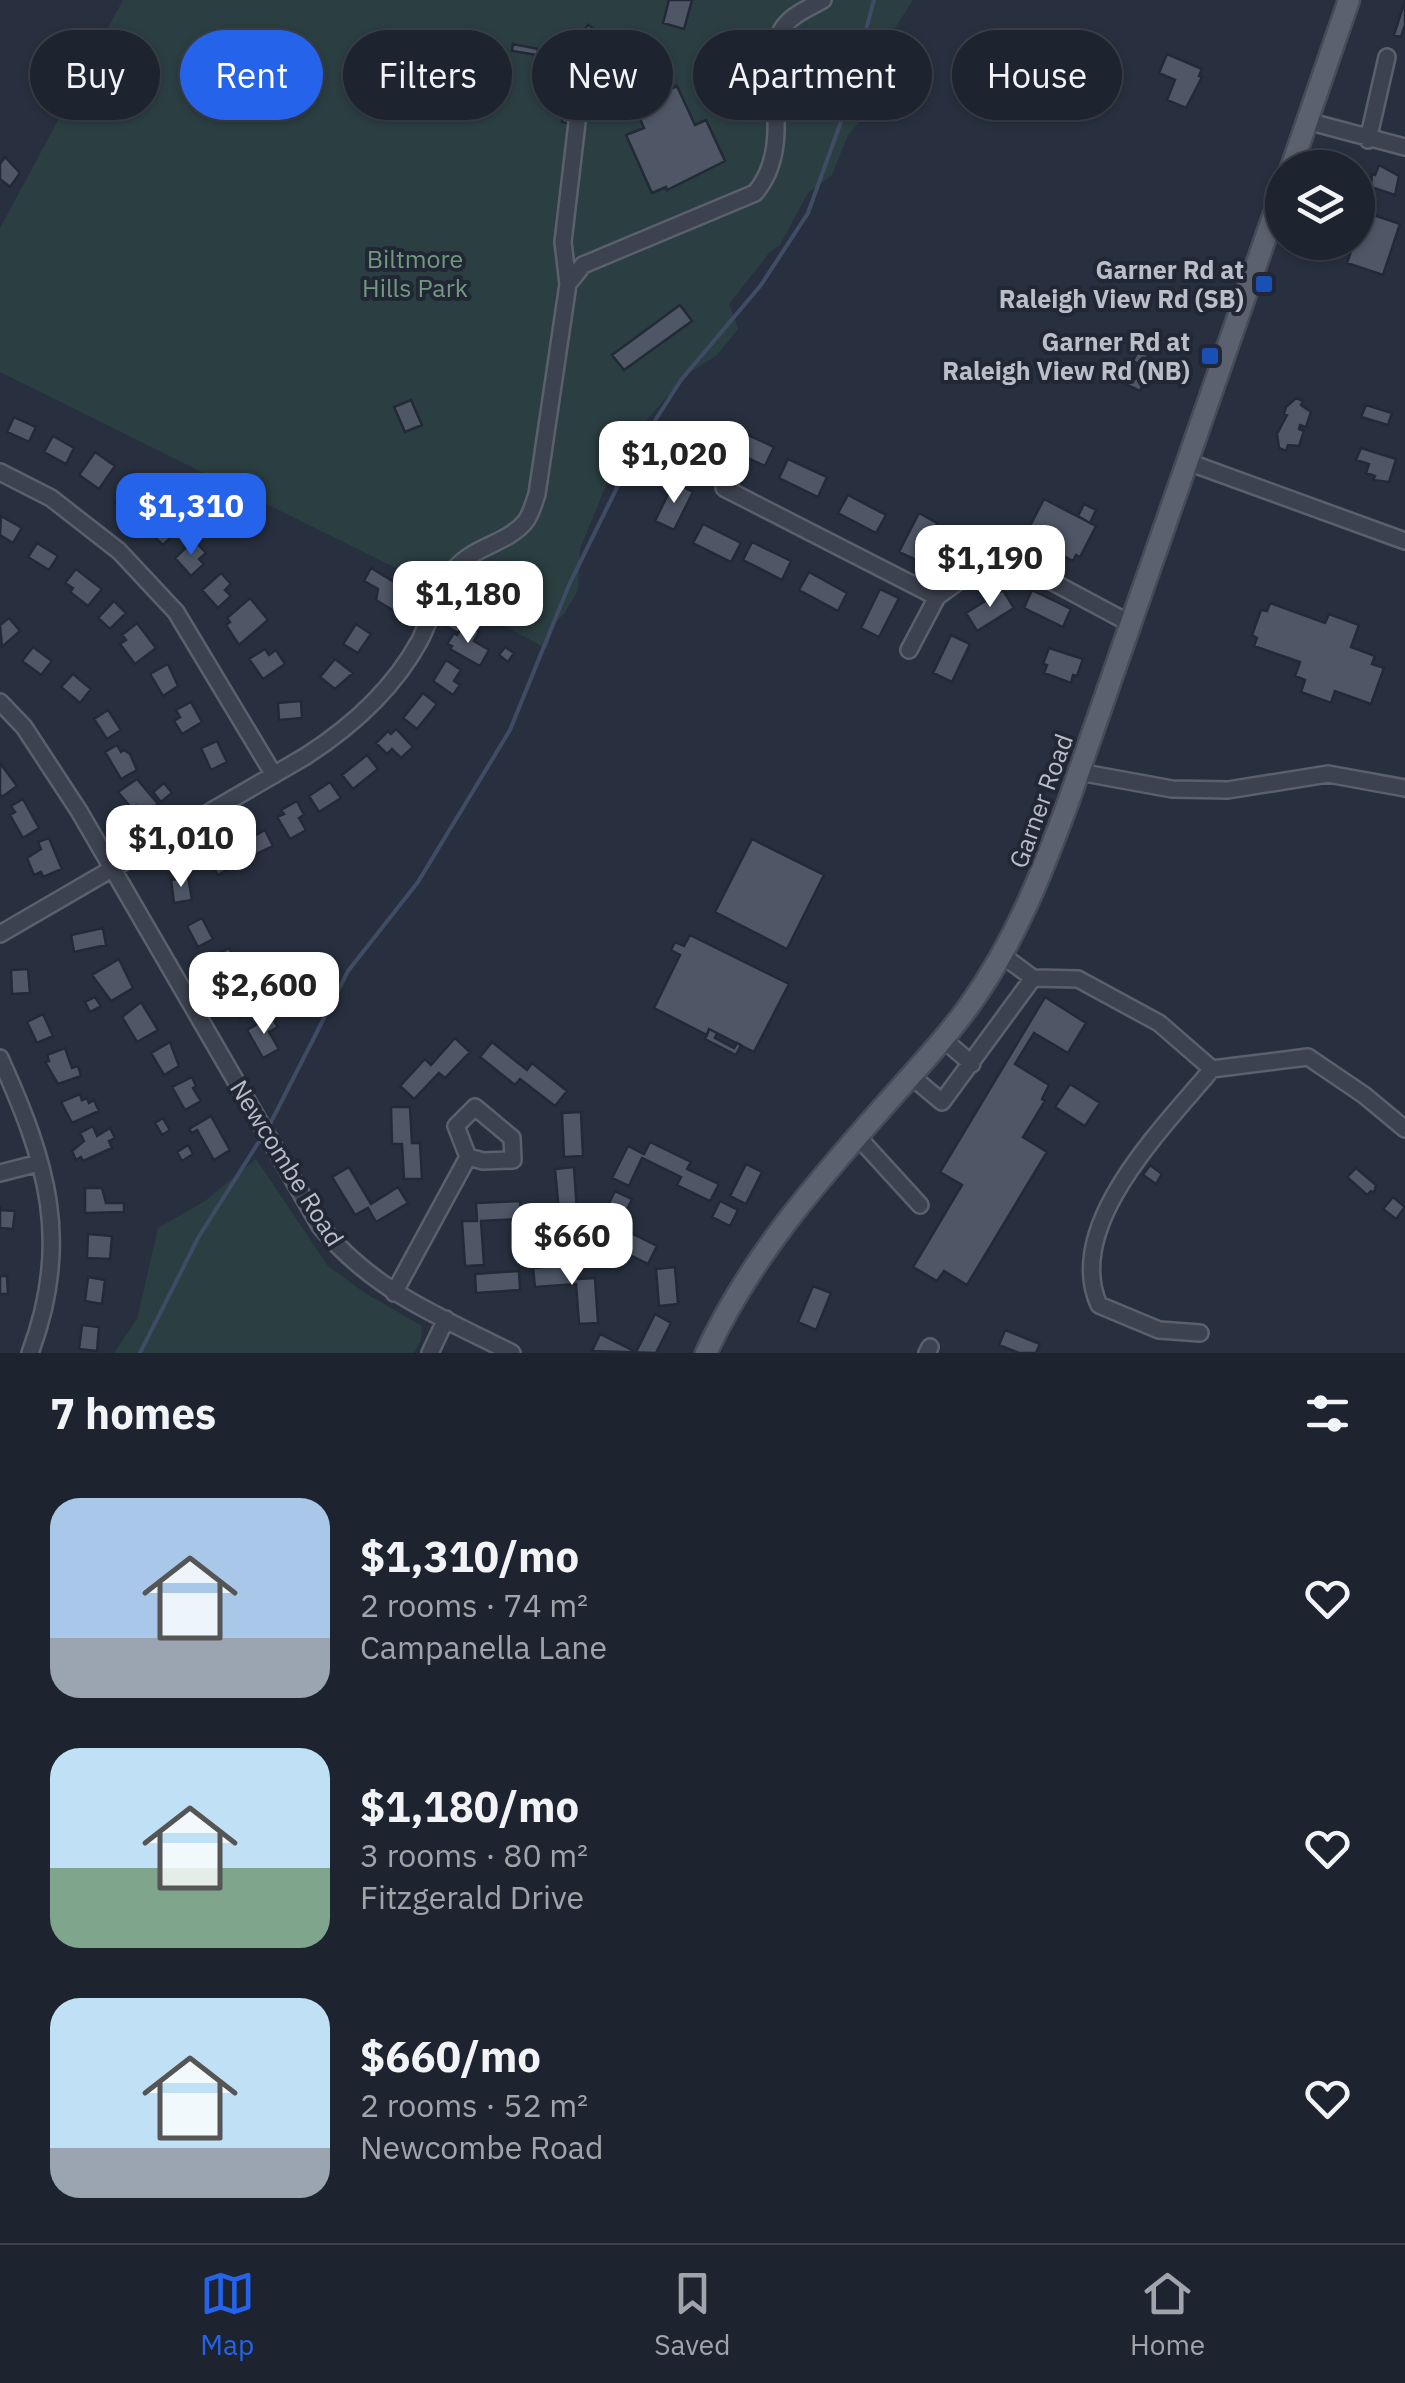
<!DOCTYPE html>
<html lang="en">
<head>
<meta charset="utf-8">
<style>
  body { margin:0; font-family:"IBM Plex Sans",sans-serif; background:#262c37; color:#f1f3f6; height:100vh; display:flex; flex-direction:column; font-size:38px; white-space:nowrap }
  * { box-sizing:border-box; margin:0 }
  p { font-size:32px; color:#a1a4aa }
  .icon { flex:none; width:55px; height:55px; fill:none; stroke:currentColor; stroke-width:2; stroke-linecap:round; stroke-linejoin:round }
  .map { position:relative; height:1353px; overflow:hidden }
  .drawer { display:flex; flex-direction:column; background:#1e242f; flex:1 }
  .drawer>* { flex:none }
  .guide { position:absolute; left:30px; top:30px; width:1345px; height:90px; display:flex; gap:20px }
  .controls { position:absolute; left:1265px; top:150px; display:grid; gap:20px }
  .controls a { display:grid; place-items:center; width:110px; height:110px; border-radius:50%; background:#1e242f; box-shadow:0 2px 8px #0004,0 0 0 2px #3c414b; font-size:50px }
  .price { position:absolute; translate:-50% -85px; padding:0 22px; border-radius:20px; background:#fff; color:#222; font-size:32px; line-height:65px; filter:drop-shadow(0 2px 5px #0008) }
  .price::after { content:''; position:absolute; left:50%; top:60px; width:30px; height:22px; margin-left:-15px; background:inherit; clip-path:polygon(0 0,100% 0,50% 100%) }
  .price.active { background:#2563eb; color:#fff }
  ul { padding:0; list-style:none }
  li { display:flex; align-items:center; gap:30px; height:250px; padding:0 50px }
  li span { display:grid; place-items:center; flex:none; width:280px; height:200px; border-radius:30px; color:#555 }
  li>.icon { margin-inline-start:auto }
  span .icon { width:120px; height:120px; fill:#fffc; stroke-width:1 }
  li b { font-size:42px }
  h2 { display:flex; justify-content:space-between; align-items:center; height:120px; padding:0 50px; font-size:42px }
  .chip { padding:0 35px; border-radius:45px; background:#1e242f; box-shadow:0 2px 8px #0004,0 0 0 2px #3c414b; font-size:35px; line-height:90px }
  .chip.active { background:#2563eb; color:#fff }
  .tabs { display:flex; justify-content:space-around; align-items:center; height:140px; border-top:2px solid #3c414b; background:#1e242f; font-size:28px; color:#a1a4aa }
  .tabs a { display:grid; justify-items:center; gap:5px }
  .tabs .active { color:#2563eb }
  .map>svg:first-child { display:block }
  .green { fill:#2b3e41 }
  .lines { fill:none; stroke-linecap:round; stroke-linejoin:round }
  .stream { stroke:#404c66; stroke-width:4 }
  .building { fill:#4f5767; stroke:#232936; stroke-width:2.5 }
  .minor-casing { stroke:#5a606c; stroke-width:20 }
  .major-casing { stroke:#464b58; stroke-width:25 }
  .minor { stroke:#3c424f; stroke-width:15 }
  .major { stroke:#5b616f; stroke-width:20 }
  .transit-dot { fill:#1a4fb4; stroke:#212734; stroke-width:4 }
  .labels { text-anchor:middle; stroke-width:8; stroke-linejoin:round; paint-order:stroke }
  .park-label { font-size:25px; fill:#72987e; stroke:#212734 }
  .poi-label { font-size:25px; font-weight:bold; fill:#b9bec9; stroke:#212734; text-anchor:end }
  .street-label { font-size:25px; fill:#b9bec9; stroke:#212734 }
</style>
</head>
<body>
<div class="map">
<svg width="1405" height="1353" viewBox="0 0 1405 1353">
  <rect width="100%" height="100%" fill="#28303f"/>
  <path class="green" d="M123,0H913L883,47L872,95L859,123L848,135L832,175L808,193L780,245L769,253L729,304L738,329L716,356L687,374L644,423L610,476L580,549L578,590L564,614L554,623L547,649L428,584L0,372V228Z
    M256,1159L328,1266L365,1293L422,1326L421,1340L414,1353H114L137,1319L158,1228L205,1201Z"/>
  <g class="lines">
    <path class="stream" d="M269,1126L348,971L418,882L510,730L569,585L633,455L681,380L761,285L808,213L843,116L874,0
      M140,1353L198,1238L258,1143"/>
  </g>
  <path class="building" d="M669,0H692L684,29L663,23Z
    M1405,0V25L1401,37L1394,35Z
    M588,25L605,36L592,55L575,43Z
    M513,44L538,49L537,55L512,51Z
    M625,52L640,65L618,89L604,76Z
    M1167,54L1202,69L1199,76L1202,77L1186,108L1167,100L1175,80L1159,73Z
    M677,86L695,125L706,120L725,161L667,190L666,187L652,193L626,135L644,128L634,105Z
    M566,97L574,98L571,124L562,122Z
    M5,157L20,173L10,187L0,179V164Z
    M1379,165L1399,176L1395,195L1371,187L1372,174L1375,175Z
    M1365,212L1400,224L1383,275L1347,263L1354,242H1358Z
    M680,305L692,321L624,370L612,355Z
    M1139,349L1151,358L1148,363L1152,365L1140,391L1122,382L1126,374L1135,379L1141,365L1133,361Z
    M1296,398L1303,401L1301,405L1311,412L1306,427L1300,425L1299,429L1304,431L1299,446L1288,445L1286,451L1279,448L1277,434L1287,415L1284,414L1286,407Z
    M411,400L422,425L405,432L394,407Z
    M1366,405L1392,413L1388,425L1361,417Z
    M14,417L36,427L29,442L7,432Z
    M735,429L774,447L765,466L726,448Z
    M53,436L74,448L66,464L44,452Z
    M1361,448L1396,459L1389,482L1373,480L1375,476L1366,473L1369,464L1356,460Z
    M95,452L115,466L99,489L79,475Z
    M788,459L827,477L818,497L779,478Z
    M674,482L693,492L674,530L655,521Z
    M126,489L144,505L133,518L115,502Z
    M848,495L886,515L876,533L838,513Z
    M1044,499L1096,526L1080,557L1076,555L1073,561L1056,552L1059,546L1050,542L1053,538L1030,526Z
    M1084,504L1096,510L1090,523L1078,516Z
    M919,513L937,523L918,561L899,552Z
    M1,516L22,528L13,543L0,535Z
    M158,517L175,533L163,545L146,529Z
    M703,524L741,543L731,562L693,543Z
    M194,540L206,553L199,559L204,564L191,576L175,558Z
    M752,542L791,561L782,580L743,560Z
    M37,543L58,556L49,570L28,557Z
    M371,568L404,588L394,611L376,600L378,589L364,581Z
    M76,569L102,589L88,606L70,592L73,588L65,583Z
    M809,572L847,593L838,611L799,590Z
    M221,573L231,584L225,590L231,596L218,608L202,590Z
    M880,589L899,598L879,637L861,628Z
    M1003,590L1014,608L977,631L966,613Z
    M1032,590L1071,609L1063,627L1024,608Z
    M250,598L268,620L239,645L226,625L230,622L227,618Z
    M114,601L126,613L110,629L98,618Z
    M1270,603L1325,623L1329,614L1359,625L1351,647L1375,656L1372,664L1384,668L1371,704L1335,691L1331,703L1301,692L1305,680L1295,676L1300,662L1254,646L1257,638L1252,635L1261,610L1267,611Z
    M451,617L463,624L458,633L446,626Z
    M9,618L20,631L2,647L0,625Z
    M137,623L156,648L135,664L120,644L126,640L122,635Z
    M356,624L371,634L358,653L343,644Z
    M470,626L479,632L474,641L489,650L480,666L450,649L452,646L447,644L454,633L457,635L462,627L468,630Z
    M951,635L970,644L952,682L933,673Z
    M33,647L52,661L41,675L22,661Z
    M505,647L514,653L508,662L499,655Z
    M1049,648L1083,659L1077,676L1073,675L1071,683L1044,673L1047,665L1043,664Z
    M265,649L269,655L276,650L285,664L263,679L249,659Z
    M335,659L353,673L335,689L320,677Z
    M446,660L461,670L454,681L460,685L453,695L433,681Z
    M168,664L178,686L163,696L150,674Z
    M73,674L91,689L80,703L61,687Z
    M423,693L437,704L417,729L403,718Z
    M301,701L302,718L279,720L278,703Z
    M191,702L202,722L182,734L174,721L180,717L176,710Z
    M108,710L121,730L107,739L94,719Z
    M396,729L413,747L401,758L392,749L387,754L376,743L388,731L391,734Z
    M217,741L227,762L211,770L201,748Z
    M117,745L121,752L124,750L130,754L137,770L121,779L105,752Z
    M367,755L378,769L353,789L342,775Z
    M0,763L17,786L2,797L0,794Z
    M137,779L158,804L144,815L136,806L132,809L118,792Z
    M330,782L341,798L319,812L309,796Z
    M164,783L172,793L161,802L153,792Z
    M23,799L39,828L23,838L10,815L15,812L11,806Z
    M297,801L304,815L299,818L306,830L290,839L277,817L284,814L281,810Z
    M265,830L273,846L252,856L244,841Z
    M49,838L62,869L43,877L41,872L34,875L27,858L41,849L38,842Z
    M752,839L824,875L787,949L715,912Z
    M229,849L238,863L218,875L209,861Z
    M188,877L192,900L174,903L171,880Z
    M202,918L213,939L198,947L187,926Z
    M103,928L106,945L74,952L71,935Z
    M690,935L789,984L754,1052L709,1029L707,1035L654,1008L680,955L671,950L675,942L684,946Z
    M229,948L235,957L230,964L235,972L221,981L205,962Z
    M119,959L133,988L111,1001L92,975Z
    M303,965L312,977L300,985L292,972Z
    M28,969L30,993L12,994L11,970Z
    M253,979L263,997L252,1003L255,1008L240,1018L226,995Z
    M95,997L101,1006L90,1012L85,1002Z
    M1045,997L1086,1023L1068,1053L1034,1033L1015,1064L1049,1085L1042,1099L1045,1101L1023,1137L1047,1152L967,1285L944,1271L937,1281L913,1267L962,1185L940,1172Z
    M141,1002L158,1030L137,1042L122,1017Z
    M43,1014L53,1036L37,1043L27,1022Z
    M271,1016L278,1027L269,1032L279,1049L263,1058L247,1030Z
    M709,1029L717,1033L715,1038L734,1048L737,1043L741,1045L736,1055L705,1039Z
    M455,1038L470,1052L445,1078L439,1073L414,1099L400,1086L425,1059L431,1065Z
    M170,1042L179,1066L164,1075L151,1053Z
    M492,1042L527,1070L532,1063L567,1091L555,1106L520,1079L515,1085L480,1057Z
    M65,1048L72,1068L78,1066L81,1076L58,1084L45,1062L49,1061L47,1055Z
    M192,1077L196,1086L193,1088L201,1101L185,1110L172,1087Z
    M1070,1084L1100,1103L1085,1126L1055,1107Z
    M80,1094L82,1100L87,1098L89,1103L94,1100L99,1111L72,1123L61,1102Z
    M391,1107H410L412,1143H420L422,1179H404L402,1144H392Z
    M581,1112L583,1156L564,1157L562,1113Z
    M211,1116L230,1150L214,1160L197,1130L192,1133L189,1129Z
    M163,1118L170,1130L162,1135L155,1123Z
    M93,1126L97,1136L110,1128L115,1138L109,1141L112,1148L83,1161L81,1157L76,1160L72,1151L84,1141L80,1133Z
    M650,1142L691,1162L687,1169L719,1184L710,1201L677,1185L681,1177L642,1158L629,1186L612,1178L628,1146L644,1154Z
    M188,1145L193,1154L182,1161L177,1152Z
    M746,1164L762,1172L746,1204L730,1196Z
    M1150,1165L1162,1174L1156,1184L1143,1175Z
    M349,1167L371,1204L398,1187L408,1203L376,1222L368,1208L355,1215L332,1177Z
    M574,1167L577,1212H567L568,1229L531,1232L530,1214L559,1212L555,1169Z
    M1356,1168L1376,1185L1374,1193L1371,1191L1367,1195L1347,1177Z
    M85,1188H102L106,1203H124V1212L85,1213Z
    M615,1191L632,1199L619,1227L657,1246L648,1264L608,1245L615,1231L599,1223Z
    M1393,1197L1405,1207L1396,1219L1383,1209Z
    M520,1201L521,1219L481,1221L484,1265L465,1266L462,1221H477L476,1203Z
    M720,1201L738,1210L730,1226L712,1217Z
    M0,1206L1,1210L15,1211L13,1229L0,1228Z
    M88,1234L112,1236L110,1259L87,1258Z
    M577,1264L578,1279L595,1278L598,1323L579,1324L576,1284L535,1287L533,1268Z
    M675,1267L678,1304L659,1306L656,1269Z
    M519,1271L520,1290L476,1293L475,1274Z
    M0,1276H7L8,1294H0Z
    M88,1277L105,1280L102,1304L85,1301Z
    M813,1286L831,1293L816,1330L798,1322Z
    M655,1314L671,1323L656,1353L592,1351L600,1334L636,1352Z
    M82,1325L99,1327L97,1351L79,1349Z
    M1005,1330L1040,1344L1036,1353H1019L999,1345Z"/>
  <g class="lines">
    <g class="minor-casing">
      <path id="minor" d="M1307,121L1405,147
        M1368,140L1387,57
        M568,284L563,242L582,80
        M1188,462L1405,541
        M0,472L51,498L119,551L176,612L274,775
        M724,488L937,597
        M909,650L937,597L966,576L1002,565L1034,572L1131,624
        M0,702L24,727L79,811L320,1226C375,1292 437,1315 512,1353
        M1079,772L1172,789L1228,790L1328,774L1405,788
        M0,934L306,756C351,727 394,688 420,640C431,617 439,590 454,570C471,547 507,544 525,522C531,515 534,503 537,494L568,284L583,265L755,193C784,159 775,115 775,72C775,60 774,45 780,33C788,16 807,9 823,0
        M1033,978L1078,979L1159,1023L1212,1069C1165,1126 1063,1225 1099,1305L1159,1330L1200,1333
        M943,1039L972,1064
        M0,1058C47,1162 72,1242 30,1353
        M1212,1069L1308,1057L1364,1095L1405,1129
        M911,1076L942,1102L1033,978L1002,955
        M857,1136L920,1205
        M0,1173L39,1163
        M394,1293L468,1157L456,1126L475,1107L512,1138L513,1160L483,1161L468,1157
        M430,1353L446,1319
        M927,1353L930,1347"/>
    </g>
    <g class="major-casing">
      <path id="major" d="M1291,168L1349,0
        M706,1353C750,1258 816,1183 885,1105C913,1073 944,1041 969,1006C1015,942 1042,873 1069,800L1282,191"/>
    </g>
    <use href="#minor" class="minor"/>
    <use href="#major" class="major"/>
  </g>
  <g class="transit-dot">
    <rect x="1254" y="274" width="20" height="20" rx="5"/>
    <rect x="1200" y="346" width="20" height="20" rx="5"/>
  </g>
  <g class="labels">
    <g class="park-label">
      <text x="415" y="268">Biltmore<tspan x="415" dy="29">Hills Park</tspan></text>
    </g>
    <g class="poi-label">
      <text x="1244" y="279">Garner Rd at<tspan x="1244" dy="29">Raleigh View Rd (SB)</tspan></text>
      <text x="1190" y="351">Garner Rd at<tspan x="1190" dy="29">Raleigh View Rd (NB)</tspan></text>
    </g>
    <g class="street-label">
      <text transform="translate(1041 801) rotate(-70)" y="9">Garner Road</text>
      <text transform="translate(287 1163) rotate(58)" y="9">Newcombe Road</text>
    </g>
  </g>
</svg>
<div class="controls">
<a><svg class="icon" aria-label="layers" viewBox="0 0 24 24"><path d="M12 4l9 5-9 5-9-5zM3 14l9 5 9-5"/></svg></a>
</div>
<b class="price" style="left:674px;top:506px">$1,020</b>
<b class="price active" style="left:191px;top:558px">$1,310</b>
<b class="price" style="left:990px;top:610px">$1,190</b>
<b class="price" style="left:468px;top:646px">$1,180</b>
<b class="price" style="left:181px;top:890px">$1,010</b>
<b class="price" style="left:264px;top:1037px">$2,600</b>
<b class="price" style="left:572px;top:1288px">$660</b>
<div class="guide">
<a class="chip">Buy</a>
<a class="chip active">Rent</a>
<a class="chip">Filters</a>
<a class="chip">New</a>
<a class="chip">Apartment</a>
<a class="chip">House</a>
</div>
</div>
<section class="drawer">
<h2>7 homes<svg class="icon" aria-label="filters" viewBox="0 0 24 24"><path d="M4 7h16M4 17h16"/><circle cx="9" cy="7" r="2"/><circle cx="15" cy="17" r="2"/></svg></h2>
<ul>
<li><span style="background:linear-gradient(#a9c7e8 70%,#9aa5b1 0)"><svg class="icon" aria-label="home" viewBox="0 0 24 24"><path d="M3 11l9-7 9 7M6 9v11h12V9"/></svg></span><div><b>$1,310/mo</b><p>2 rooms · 74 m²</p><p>Campanella Lane</p></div><svg class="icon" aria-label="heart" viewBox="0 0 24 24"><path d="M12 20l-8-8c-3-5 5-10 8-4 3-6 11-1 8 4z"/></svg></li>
<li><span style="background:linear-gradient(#bfe0f5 60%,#7fa58c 0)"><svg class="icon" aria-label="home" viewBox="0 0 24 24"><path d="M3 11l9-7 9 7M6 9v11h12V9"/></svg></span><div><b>$1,180/mo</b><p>3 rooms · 80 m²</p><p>Fitzgerald Drive</p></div><svg class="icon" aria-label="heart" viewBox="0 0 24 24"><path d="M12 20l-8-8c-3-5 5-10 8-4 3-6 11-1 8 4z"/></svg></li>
<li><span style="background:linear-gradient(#bfe0f5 75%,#9aa5b1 0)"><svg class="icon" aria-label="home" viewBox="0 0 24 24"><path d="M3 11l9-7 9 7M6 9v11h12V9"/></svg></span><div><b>$660/mo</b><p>2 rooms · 52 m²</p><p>Newcombe Road</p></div><svg class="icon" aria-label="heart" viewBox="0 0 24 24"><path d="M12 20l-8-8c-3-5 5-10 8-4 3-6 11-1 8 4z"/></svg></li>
</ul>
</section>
<nav class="tabs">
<a class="active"><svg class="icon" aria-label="map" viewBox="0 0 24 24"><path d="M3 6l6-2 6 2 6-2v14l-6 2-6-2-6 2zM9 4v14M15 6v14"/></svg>Map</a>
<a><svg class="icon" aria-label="saved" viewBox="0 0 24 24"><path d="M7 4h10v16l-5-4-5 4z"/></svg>Saved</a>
<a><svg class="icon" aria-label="home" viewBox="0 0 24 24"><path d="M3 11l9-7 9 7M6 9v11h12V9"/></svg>Home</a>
</nav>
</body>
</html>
